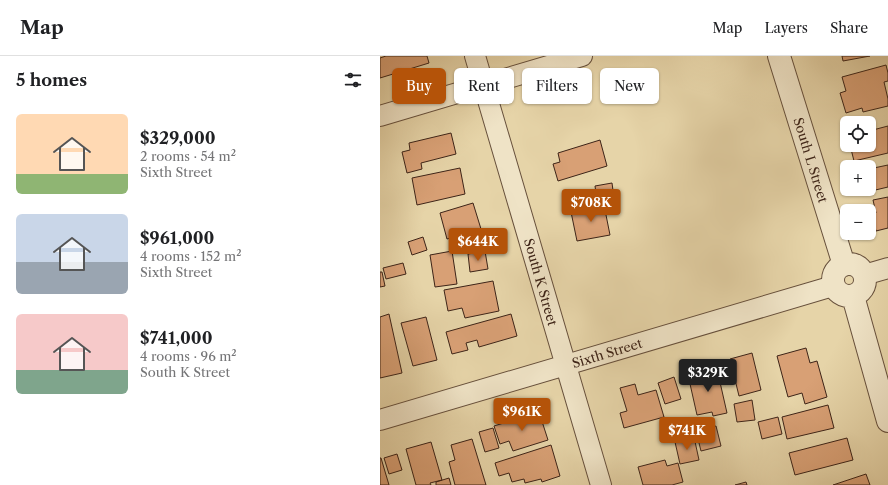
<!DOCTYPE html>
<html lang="en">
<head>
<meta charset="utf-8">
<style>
  body { margin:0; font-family:"Libre Caslon Text",serif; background:#f2f2f2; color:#202124; height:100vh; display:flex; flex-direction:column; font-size:15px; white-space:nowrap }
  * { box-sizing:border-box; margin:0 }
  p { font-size:13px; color:#757577 }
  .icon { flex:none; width:22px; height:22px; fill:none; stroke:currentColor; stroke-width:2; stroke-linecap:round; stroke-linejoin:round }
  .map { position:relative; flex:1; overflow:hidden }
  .side { display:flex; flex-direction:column; background:#fff; width:380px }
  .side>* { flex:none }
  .guide { position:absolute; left:12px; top:12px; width:380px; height:36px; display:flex; gap:8px }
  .buttons { position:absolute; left:460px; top:60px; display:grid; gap:8px }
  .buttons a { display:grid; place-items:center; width:36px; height:36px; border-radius:6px; background:#fff; box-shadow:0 1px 3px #0004; font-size:20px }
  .price { position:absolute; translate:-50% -34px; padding:0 9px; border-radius:4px; background:#b45309; color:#fff; font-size:13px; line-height:26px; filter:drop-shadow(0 1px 2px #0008) }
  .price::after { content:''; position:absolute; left:50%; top:24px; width:12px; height:9px; margin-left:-6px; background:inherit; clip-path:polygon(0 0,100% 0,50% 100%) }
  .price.active { background:#222; color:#fff }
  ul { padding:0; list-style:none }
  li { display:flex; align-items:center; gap:12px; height:100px; padding:0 16px }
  li span { display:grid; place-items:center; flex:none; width:112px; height:80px; border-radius:6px; color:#555 }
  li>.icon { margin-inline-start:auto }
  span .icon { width:48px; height:48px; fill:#fffc; stroke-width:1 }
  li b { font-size:17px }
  h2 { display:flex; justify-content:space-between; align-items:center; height:48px; padding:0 16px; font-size:17px }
  .pill { padding:0 14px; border-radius:6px; background:#fff; box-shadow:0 1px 3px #0004; font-size:14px; line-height:36px }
  .pill.active { background:#b45309; color:#fff }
  header { display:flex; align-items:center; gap:24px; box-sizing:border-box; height:56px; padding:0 20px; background:#fff; border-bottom:1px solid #e0e0e0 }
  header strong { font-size:19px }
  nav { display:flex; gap:22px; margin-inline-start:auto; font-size:14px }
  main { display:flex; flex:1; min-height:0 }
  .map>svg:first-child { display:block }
  .building { fill:#d8a075; stroke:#3d2418 }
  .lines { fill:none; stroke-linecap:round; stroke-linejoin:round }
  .minor-casing { stroke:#67503c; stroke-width:22 }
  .tertiary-casing { stroke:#67503c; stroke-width:24 }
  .minor { stroke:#efe3c6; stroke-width:20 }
  .tertiary { stroke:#efe3c6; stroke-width:22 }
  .labels { text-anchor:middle; stroke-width:3; stroke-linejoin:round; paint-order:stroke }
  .street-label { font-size:13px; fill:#3d2418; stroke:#efe3c6 }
</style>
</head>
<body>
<header>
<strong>Map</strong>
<nav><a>Map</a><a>Layers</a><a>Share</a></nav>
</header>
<main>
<section class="side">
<h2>5 homes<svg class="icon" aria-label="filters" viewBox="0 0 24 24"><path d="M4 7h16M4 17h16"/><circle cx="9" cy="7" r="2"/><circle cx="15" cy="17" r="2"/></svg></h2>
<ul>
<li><span style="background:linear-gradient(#ffd9b3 75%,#8fb573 0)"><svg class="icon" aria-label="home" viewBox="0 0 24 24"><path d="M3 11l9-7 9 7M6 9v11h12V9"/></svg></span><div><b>$329,000</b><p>2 rooms · 54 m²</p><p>Sixth Street</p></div></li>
<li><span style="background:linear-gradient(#c9d6e8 60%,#9aa5b1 0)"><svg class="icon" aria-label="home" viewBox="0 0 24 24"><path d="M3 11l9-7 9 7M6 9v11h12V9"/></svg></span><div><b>$961,000</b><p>4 rooms · 152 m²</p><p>Sixth Street</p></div></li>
<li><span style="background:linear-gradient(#f6c9c9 70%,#7fa58c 0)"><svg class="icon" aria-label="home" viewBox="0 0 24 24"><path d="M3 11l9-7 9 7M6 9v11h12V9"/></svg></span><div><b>$741,000</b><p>4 rooms · 96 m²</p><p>South K Street</p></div></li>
</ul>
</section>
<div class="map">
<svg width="508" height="429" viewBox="0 0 508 429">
  <rect width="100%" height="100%" fill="#e6d4a8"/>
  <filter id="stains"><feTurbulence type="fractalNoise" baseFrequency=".005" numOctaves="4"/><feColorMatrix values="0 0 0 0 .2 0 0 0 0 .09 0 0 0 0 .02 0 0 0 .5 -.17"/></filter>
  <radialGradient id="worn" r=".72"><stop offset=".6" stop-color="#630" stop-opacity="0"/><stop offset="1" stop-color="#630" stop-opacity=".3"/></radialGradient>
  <path class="building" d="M6,0H47L49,7L0,22V2Z
    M462,0H490L463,5Z
    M506,9L508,17V25L504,26L508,43V50L483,56L482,52L466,57L460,37L466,35L462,21Z
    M508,70V97L474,105L470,89H489V75Z
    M71,77L76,98L41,107L42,113L27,117L22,96L30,94L29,87Z
    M220,84L227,110L178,125L173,108L180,106L178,97Z
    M508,109V131L487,136V133H489V113Z
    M80,112L85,138L37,149L32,122Z
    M232,127L234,142L217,145L215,130Z
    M508,141V172L496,175L492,158L496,157L493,144Z
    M93,147L101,173L67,183L60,157Z
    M224,149L230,179L197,185L191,156Z
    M43,181L47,194L32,199L28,186Z
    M72,195L77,228L55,231L50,199Z
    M105,195L108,213L90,216L88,198Z
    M23,207L26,218L6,223L3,212Z
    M0,216H2L5,230L0,231Z
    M113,225L119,255L85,262L82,252L68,255L64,234Z
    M9,258L22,317L0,322V261Z
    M131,258L137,280L99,291L97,284L86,287L88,294L72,298L66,276Z
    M46,261L57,304L33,310L21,267Z
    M426,292L430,307L437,305L447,341L425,348L422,337L408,341L397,300Z
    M372,297L381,334L359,340L350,303Z
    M337,313L347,357L333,360L332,356L317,359L308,319Z
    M294,321L301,343L285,348L278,327Z
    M255,328L258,339L276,334L284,361L244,372L240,357L247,355L240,332Z
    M372,344L375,364L357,366L354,348Z
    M448,349L454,372L407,383L402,361Z
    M159,356L168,384L133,395L129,385L120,388L114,370Z
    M398,361L402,378L382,383L378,366Z
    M336,370L341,390L321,395L316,375Z
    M113,372L119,392L105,396L99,376Z
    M314,381L319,404L300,408L295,386Z
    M467,382L473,404L415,419L409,397Z
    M92,383L106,429H75L69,406L75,404L71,389Z
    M51,386L62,424L50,427L51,429H36L26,393Z
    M171,389L180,420L162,426L161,423L145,427L144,423L132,426L129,417L119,420L115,407Z
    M17,398L22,414L9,418L4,402Z
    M0,402H1L9,429H0Z
    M285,404L287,410L298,407L303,426L292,429H263L258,411Z
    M486,418L490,429H453Z
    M69,422L71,429H56V426Z
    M366,426L367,429H355Z"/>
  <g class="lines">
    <g class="minor-casing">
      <path id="minor" d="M95,0L221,429
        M0,60L202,0
        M484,219L508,212
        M0,364L453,230"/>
    </g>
    <g class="tertiary-casing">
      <path id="tertiary" d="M399,0L464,209
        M453 224a16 16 0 1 1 32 0a16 16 0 1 1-32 0Z
        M473,240L508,365"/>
    </g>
    <use href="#minor" class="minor"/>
    <use href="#tertiary" class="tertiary"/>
  </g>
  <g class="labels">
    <g class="street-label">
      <text transform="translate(431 104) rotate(73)" y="5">South L Street</text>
      <text transform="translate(161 226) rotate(74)" y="5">South K Street</text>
      <text transform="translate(227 297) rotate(-17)" y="5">Sixth Street</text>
    </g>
  </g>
  <rect width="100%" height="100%" filter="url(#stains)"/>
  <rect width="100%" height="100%" fill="url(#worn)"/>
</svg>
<div class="buttons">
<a><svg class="icon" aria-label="locate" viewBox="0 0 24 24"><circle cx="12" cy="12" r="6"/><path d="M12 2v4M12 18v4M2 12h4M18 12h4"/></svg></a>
<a>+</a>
<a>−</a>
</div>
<b class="price" style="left:211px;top:167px">$708K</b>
<b class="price" style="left:98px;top:206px">$644K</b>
<b class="price active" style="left:328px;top:337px">$329K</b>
<b class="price" style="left:142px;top:376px">$961K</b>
<b class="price" style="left:307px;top:395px">$741K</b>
<div class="guide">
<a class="pill active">Buy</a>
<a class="pill">Rent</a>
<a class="pill">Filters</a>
<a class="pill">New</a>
</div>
</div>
</main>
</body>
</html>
